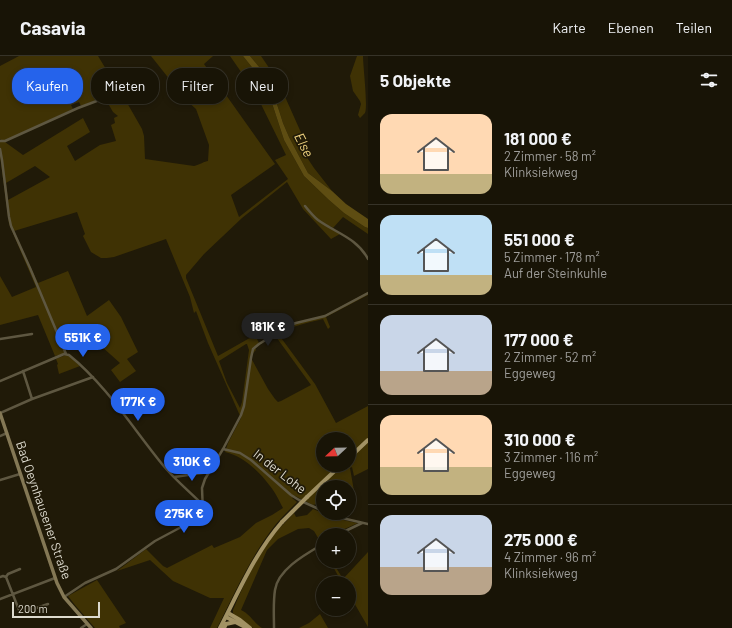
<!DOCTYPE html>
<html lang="de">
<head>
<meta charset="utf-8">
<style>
  body { margin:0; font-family:Barlow,sans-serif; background:#252114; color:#f1f3f6; height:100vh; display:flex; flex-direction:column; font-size:15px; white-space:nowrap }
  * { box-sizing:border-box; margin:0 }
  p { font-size:13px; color:#9f9e9b }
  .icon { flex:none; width:22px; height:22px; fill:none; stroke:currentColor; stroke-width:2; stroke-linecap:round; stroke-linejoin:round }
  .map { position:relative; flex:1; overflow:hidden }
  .details { display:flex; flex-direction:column; background:#181406; width:364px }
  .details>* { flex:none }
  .top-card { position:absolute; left:12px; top:12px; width:296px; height:36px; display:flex; gap:8px }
  .needle { width:26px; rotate:248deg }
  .controls { position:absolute; left:316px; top:376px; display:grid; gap:8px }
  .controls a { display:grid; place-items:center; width:40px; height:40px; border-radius:50%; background:#181406; box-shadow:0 2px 6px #0003,0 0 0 1px #363328; font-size:20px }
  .scale { position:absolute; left:12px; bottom:10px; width:88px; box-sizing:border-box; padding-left:4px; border:2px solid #dddace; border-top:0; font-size:11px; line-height:14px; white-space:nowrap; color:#dddace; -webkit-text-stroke:3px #201a08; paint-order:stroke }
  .price { position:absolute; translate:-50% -34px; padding:0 9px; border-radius:14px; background:#2563eb; color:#fff; font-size:13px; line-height:26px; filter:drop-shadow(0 1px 2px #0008) }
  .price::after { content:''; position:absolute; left:50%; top:24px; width:12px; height:9px; margin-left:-6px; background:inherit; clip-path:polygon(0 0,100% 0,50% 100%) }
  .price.selected { background:#222; color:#fff }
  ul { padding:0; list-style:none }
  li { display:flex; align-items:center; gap:12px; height:100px; padding:0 12px }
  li+li { border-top:1px solid #363328 }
  li span { display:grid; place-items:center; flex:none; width:112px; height:80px; border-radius:12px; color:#555 }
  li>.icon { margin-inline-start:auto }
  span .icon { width:48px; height:48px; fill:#fffc; stroke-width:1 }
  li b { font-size:17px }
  h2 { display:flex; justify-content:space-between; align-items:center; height:48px; padding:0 12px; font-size:17px }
  .chip { padding:0 14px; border-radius:16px; background:#181406; box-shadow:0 2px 6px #0003,0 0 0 1px #363328; font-size:14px; line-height:36px }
  .chip.selected { background:#2563eb; color:#fff }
  header { display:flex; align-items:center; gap:24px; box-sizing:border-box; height:56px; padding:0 20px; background:#181406; border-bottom:1px solid #363328 }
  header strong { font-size:19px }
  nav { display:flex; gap:22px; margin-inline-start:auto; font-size:14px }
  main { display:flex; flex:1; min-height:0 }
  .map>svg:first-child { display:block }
  .green { fill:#3f3204; fill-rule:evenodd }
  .water { fill:#5e4d12 }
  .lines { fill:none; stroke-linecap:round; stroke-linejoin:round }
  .minor { stroke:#5e5741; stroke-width:2.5 }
  .secondary { stroke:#847855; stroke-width:3.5 }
  .primary { stroke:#a29264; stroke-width:4 }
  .primary-bridge { stroke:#a29264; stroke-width:4 }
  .labels { text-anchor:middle; stroke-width:3.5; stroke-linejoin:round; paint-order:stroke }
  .street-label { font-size:13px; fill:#dddace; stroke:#201a08 }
  .water-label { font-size:14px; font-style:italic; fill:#edd17e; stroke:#201a08 }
</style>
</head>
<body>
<header>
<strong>Casavia</strong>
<nav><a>Karte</a><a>Ebenen</a><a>Teilen</a></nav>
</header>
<main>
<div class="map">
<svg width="368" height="572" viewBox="0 0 368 572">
  <rect width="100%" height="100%" fill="#201a08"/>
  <path class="green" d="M19,0H98L109,18L121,36L101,42L81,50L79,46L71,49L73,53L6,84H1L0,83V10Z
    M151,0H213L204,8L275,108L268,113L231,139L239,161L288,123L275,104L286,99L255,36L230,0H243L263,25L269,38L284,84L304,120L329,144L344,157L365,171L368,172V178L343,161L333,172L330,170L329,171L340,178L331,183L303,153L287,126L242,162L204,198L186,219V222L218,300L255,279L259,287L255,291L256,294L253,297L251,302L268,333L275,343L278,346L281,345L311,329L274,278L288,269L325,259L368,236V239L326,261L330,271L328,273L323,263C307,267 293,269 279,279L315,328L336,367L368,350V413L354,420L352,411L350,412L354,435L349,437V431H323V446L313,449L295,440L292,442L297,446C290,453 283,460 276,468C251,499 235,537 217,572H210L224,542H210L173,525L150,504L117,515L146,493L163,510L167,512L212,489L214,492L240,481L256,467L272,459L283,452C279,445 276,437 270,430C259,415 243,400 225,396L228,387L241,362L208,287L196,255L194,257L190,241L166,183L114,201L107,202H101L91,196L83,180L85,178L77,156L14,175L38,227L68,215L87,260L109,244L121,261L138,296L127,303L136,315L120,326L111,314L120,307L91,281L87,283L80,277L73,280L68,274L60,280L67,297L55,300L38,259L0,269V220L12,241L36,231L9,168L0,100V86H5L23,99L83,62L90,76L67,90L75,105L100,89L116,85L111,69L115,67L114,62L118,60L113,56L106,44L122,38L142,73L144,80L145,103L194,110C199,109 205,105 208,105L209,89L196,53L186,44ZM35,110L50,121L8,144L6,127ZM246,288H247L249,294L242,346L240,352L227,327L219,305ZM323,383H349V409H323Z
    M250,0H261L278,25L307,90L306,100L314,112L332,135L308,117L289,81L283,67L269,23Z
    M357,0H363C363,10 368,50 365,57C364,58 361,61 360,62L358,59L361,48L360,45L353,35L350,20Z
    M66,299L69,300L80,310L59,318L57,309L58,308L56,303L58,302Z
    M313,453C328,459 342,465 358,467L340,475L334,479H323V486L321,487L314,475L309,472L298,473L278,483L267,494L241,554C250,558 254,567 262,572H253L235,560L233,557V554C244,527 258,498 277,475C282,469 289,463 294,457L296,461L307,459Z
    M368,496V571L349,538V527H342L330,505H332L343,523Z
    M97,524L126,567L119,570L120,572H95L75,549L68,540Z
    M320,558L328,572H299L309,567Z"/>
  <path class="water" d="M243,0H250L269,23L283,67L289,81L308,117L332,135L346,148L368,163V172L365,171L344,157L329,144L304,120L284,84L269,38L263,25Z"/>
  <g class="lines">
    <path class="minor" d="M0,85H5L78,52L102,43
      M0,93L2,104L9,161L11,170L30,212L66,298
      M305,150C309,155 313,160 318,164C336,177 357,182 368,203
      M0,283L32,278
      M23,315L32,343
      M0,325L57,301L64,298L69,299C106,329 132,371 162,408C174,423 189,435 203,449
      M0,357L32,343L93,321
      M0,380L7,377
      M223,393L240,397L251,404L291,439L299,444L323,455
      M174,421L209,416
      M0,424L20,418
      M328,457L342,462L368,468
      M337,479L362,467
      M0,521L3,520L6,521L8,518L20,513
      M6,521L19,554L22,556H25L48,548
      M64,541L85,527L116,513L155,485L200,461L203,457L202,432L205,423L223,393L241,359L244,350L251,302L253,293L259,288L288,270L296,267L325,260L368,237
      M0,543L55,522
      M81,572L87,568
      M274,572C274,560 273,547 275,534C278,513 306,498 323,488"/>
    <path class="secondary" d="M0,357L57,527L64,541L91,572"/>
    <path class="primary" d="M349,402L368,384
      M307,441L341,409
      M228,557L240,564L250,572
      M226,561L245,571
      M220,572C239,535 255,497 282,466
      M224,572L226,568L235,566"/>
    <path class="primary-bridge" d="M282,466L307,441"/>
  </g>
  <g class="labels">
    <g class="street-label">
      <text transform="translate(280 415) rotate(38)" y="5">In der Lohe</text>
      <text transform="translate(44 454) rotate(71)" y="5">Bad Oeynhausener Straße</text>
    </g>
    <g class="water-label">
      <text transform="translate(304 89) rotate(63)" y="5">Else</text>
    </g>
  </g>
</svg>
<div class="controls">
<a><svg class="needle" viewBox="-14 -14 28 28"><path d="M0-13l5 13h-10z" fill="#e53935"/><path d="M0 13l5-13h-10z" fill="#9f9e9b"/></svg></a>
<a><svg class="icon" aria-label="locate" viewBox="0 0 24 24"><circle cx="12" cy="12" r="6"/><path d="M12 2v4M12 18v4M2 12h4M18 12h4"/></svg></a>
<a>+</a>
<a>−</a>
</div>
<div class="scale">200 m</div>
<b class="price selected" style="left:268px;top:291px">181K €</b>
<b class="price" style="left:83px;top:302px">551K €</b>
<b class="price" style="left:138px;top:366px">177K €</b>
<b class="price" style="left:192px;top:426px">310K €</b>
<b class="price" style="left:184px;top:478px">275K €</b>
<div class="top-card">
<a class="chip selected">Kaufen</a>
<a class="chip">Mieten</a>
<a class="chip">Filter</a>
<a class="chip">Neu</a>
</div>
</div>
<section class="details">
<h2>5 Objekte<svg class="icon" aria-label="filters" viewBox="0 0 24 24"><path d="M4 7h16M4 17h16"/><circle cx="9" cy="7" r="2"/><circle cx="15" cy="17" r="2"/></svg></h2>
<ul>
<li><span style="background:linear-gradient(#ffd9b3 75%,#c2b280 0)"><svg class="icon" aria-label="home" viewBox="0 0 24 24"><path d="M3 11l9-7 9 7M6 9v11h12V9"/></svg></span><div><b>181 000 €</b><p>2 Zimmer · 58 m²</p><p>Klinksiekweg</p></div></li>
<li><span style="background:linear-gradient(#bfe0f5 75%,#c2b280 0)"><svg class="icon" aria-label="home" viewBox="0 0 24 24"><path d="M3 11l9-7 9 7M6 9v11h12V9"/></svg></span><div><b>551 000 €</b><p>5 Zimmer · 178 m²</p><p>Auf der Steinkuhle</p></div></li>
<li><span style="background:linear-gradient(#c9d6e8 70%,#b9a48a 0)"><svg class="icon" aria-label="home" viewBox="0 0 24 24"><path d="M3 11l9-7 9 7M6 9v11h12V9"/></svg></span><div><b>177 000 €</b><p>2 Zimmer · 52 m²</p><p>Eggeweg</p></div></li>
<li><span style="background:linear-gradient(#ffd9b3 65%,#c2b280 0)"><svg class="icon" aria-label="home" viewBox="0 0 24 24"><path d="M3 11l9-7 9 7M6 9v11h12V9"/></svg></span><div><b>310 000 €</b><p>3 Zimmer · 116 m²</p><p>Eggeweg</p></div></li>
<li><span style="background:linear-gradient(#c9d6e8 65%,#b9a48a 0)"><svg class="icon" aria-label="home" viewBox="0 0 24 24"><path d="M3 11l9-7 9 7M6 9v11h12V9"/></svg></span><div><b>275 000 €</b><p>4 Zimmer · 96 m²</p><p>Klinksiekweg</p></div></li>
</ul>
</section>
</main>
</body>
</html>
